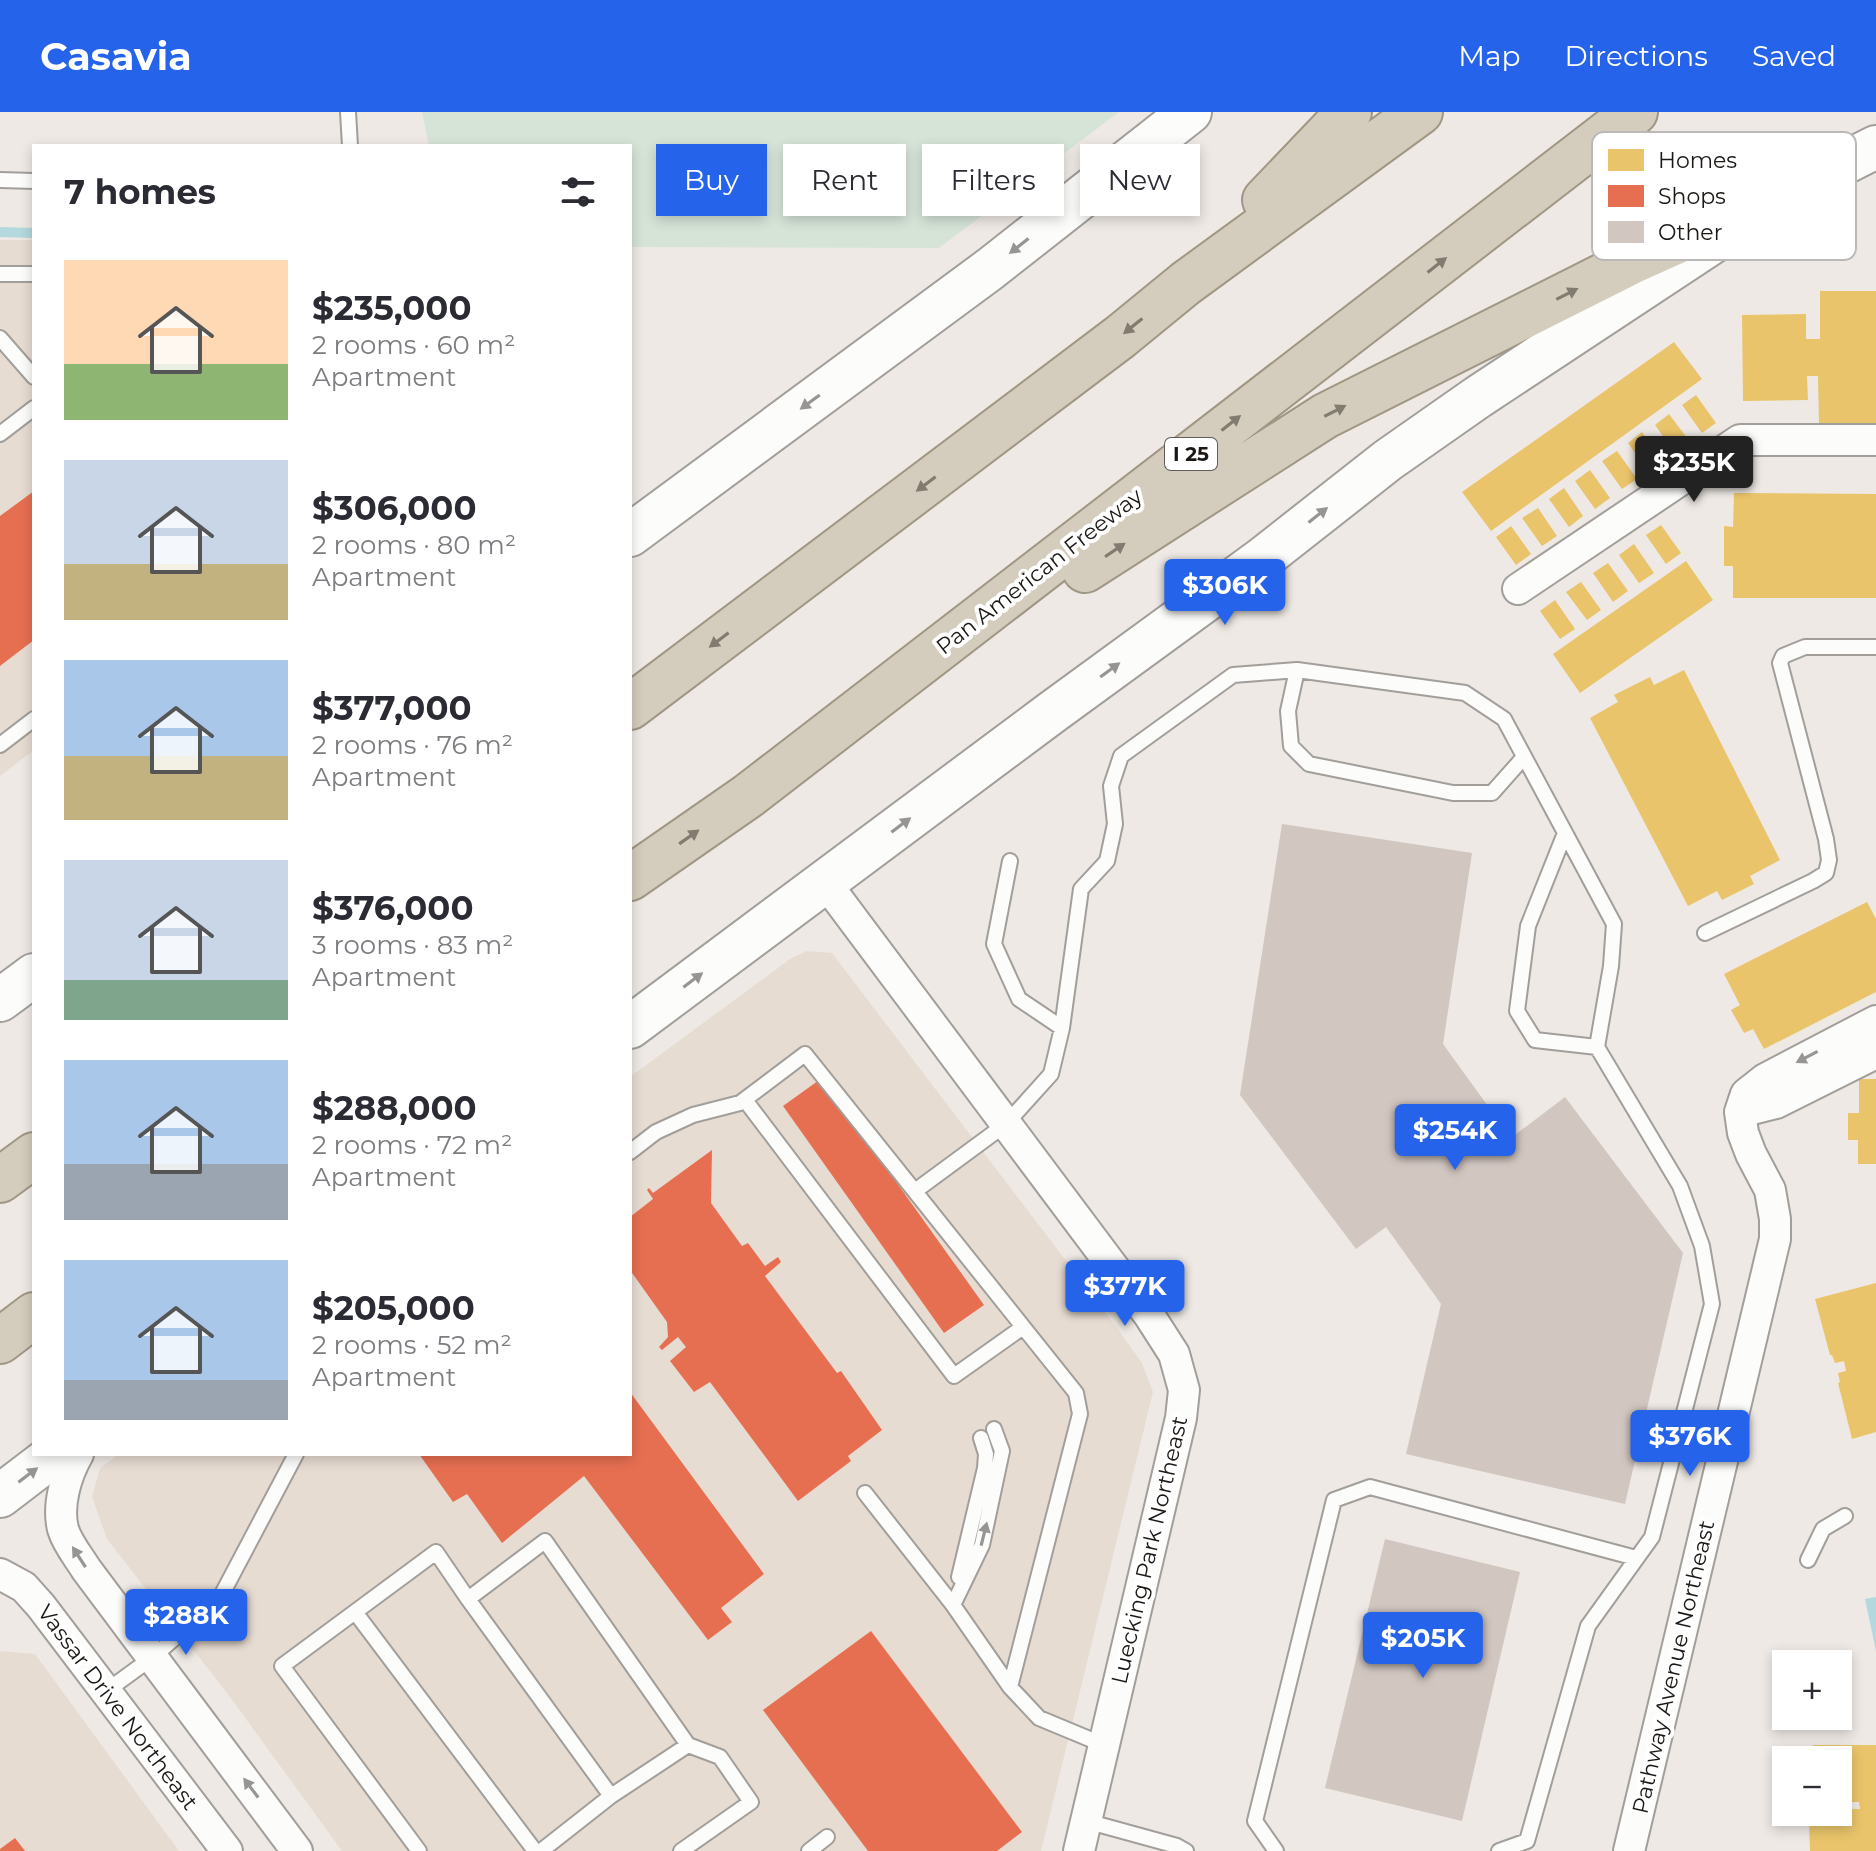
<!DOCTYPE html>
<html lang="en">
<head>
<meta charset="utf-8">
<style>
  body { margin:0; font-family:Montserrat,sans-serif; background:#f2f2f3; color:#2b2b33; height:100vh; display:flex; flex-direction:column; font-size:30px; white-space:nowrap }
  * { box-sizing:border-box; margin:0 }
  p { font-size:26px; color:#7c7c81 }
  .icon { flex:none; width:44px; height:44px; fill:none; stroke:currentColor; stroke-width:2; stroke-linecap:round; stroke-linejoin:round }
  .map { position:relative; flex:1; overflow:hidden }
  .drawer { position:absolute; left:32px; top:32px; width:600px; height:1312px; display:flex; flex-direction:column; background:#fff; border-radius:0px; box-shadow:0 4px 12px #0003 }
  .drawer>* { flex:none }
  .top-card { position:absolute; left:656px; top:32px; width:760px; height:72px; display:flex; gap:16px }
  .tools { position:absolute; left:1772px; top:1538px; display:grid; gap:16px }
  .tools a { display:grid; place-items:center; width:80px; height:80px; border-radius:0px; background:#fff; box-shadow:0 4px 12px #0003; font-size:40px }
  .price { position:absolute; translate:-50% -68px; padding:0 18px; border-radius:8px; background:#2563eb; color:#fff; font-size:26px; line-height:52px; filter:drop-shadow(0 2px 4px #0008) }
  .price::after { content:''; position:absolute; left:50%; top:48px; width:24px; height:18px; margin-left:-12px; background:inherit; clip-path:polygon(0 0,100% 0,50% 100%) }
  .price.selected { background:#222; color:#fff }
  ul { padding:0; list-style:none }
  li { display:flex; align-items:center; gap:24px; height:200px; padding:0 32px }
  li span { display:grid; place-items:center; flex:none; width:224px; height:160px; border-radius:0px; color:#555 }
  li>.icon { margin-inline-start:auto }
  span .icon { width:96px; height:96px; fill:#fffc; stroke-width:1 }
  li b { font-size:34px }
  h2 { display:flex; justify-content:space-between; align-items:center; height:96px; padding:0 32px; font-size:34px }
  .tag { padding:0 28px; border-radius:0px; background:#fff; box-shadow:0 4px 12px #0003; font-size:28px; line-height:72px }
  .tag.selected { background:#2563eb; color:#fff }
  header { display:flex; align-items:center; gap:48px; box-sizing:border-box; height:112px; padding:0 40px; background:#2563eb; color:#fff }
  header strong { font-size:38px }
  nav { display:flex; gap:44px; margin-inline-start:auto; font-size:28px }
  .map>svg:first-child { display:block }
  .built { fill:#e7dcd2 }
  .green { fill:#d6e4d8 }
  .water { fill:#b3d8de }
  .homes { fill:#e9c46a }
  .shops { fill:#e76f51 }
  .lines { fill:none; stroke-linecap:round; stroke-linejoin:round }
  .stream { stroke:#b3d8de; stroke-width:10 }
  .building { fill:#d1c6c0 }
  .lane-casing { stroke:#a29e9a; stroke-width:18 }
  .street-casing { stroke:#a29e9a; stroke-width:34 }
  .secondary-casing { stroke:#a29e9a; stroke-width:46 }
  .highway-casing { stroke:#a09684; stroke-width:48 }
  .lane { stroke:#fcfcfb; stroke-width:14 }
  .street { stroke:#fcfcfb; stroke-width:30 }
  .secondary { stroke:#fcfcfb; stroke-width:42 }
  .highway { stroke:#d4ccbc; stroke-width:44 }
  .oneway { fill:#979593 }
  .oneway2 { fill:#817b70 }
  .labels { text-anchor:middle; stroke-width:8; stroke-linejoin:round; paint-order:stroke }
  .shield { fill:#fff; stroke:#5f5d5a; stroke-width:2 }
  .shield-label { font-size:20px; font-weight:bold; fill:#1b1714 }
  .street-label { font-size:22px; fill:#1b1714; stroke:#fff }
  .key { fill:#fff; stroke:#bbb9b8; stroke-width:2 }
  .key-label { font-size:22px; fill:#1b1714 }
</style>
</head>
<body>
<header>
<strong>Casavia</strong>
<nav><a>Map</a><a>Directions</a><a>Saved</a></nav>
</header>
<div class="map">
<svg width="1876" height="1739" viewBox="0 0 1876 1739">
  <rect width="100%" height="100%" fill="#eee9e4"/>
  <path class="built" d="M0,128H34V638L0,664Z
    M807,839L832,841L1114,1212L1142,1251L1153,1280L1041,1739H342L227,1581L107,1427L92,1385L100,1356L119,1342H630V965L790,847Z
    M0,1539L35,1542L179,1739H0Z"/>
  <path class="green" d="M422,0H1119L939,136L630,135V34H429Z"/>
  <path class="water" d="M1876,1485V1539L1865,1487Z"/>
  <path class="homes" d="M1820,179H1876V311H1819L1818,264H1807L1808,288L1743,289L1742,203L1806,202V227H1820Z
    M1674,230L1702,267L1491,419L1462,380Z
    M1696,283L1716,311L1702,321L1682,293Z
    M1669,302L1690,330L1675,341L1655,313Z
    M1642,320L1662,348L1648,359L1628,331Z
    M1617,339L1637,367L1622,377L1602,349Z
    M1590,358L1610,386L1595,397L1575,369Z
    M1564,376L1583,404L1569,415L1549,387Z
    M1734,381L1876,382V486H1733V454H1724V414L1733,415Z
    M1538,396L1557,424L1542,434L1522,406Z
    M1661,413L1681,441L1666,452L1646,423Z
    M1511,414L1531,442L1516,453L1496,425Z
    M1634,432L1654,461L1639,471L1619,443Z
    M1686,449L1713,488L1580,581L1553,542Z
    M1608,451L1628,479L1613,490L1593,461Z
    M1581,470L1601,498L1587,508L1566,480Z
    M1555,488L1575,517L1560,527L1540,499Z
    M1684,558L1780,748L1750,764L1754,772L1722,788L1717,779L1688,794L1590,606L1618,590L1614,583L1650,565L1654,573Z
    M1867,790L1876,807V880L1764,937L1753,917L1744,921L1731,898L1740,893L1724,862Z
    M1859,967H1876V1052H1858V1028H1848V1001H1859Z
    M1876,1171V1320L1852,1327L1838,1271L1840,1270L1838,1261L1846,1259L1844,1249L1835,1251L1832,1243H1830L1815,1187Z
    M1813,1633H1876V1739H1810L1809,1708L1851,1707V1697H1860L1859,1690H1838V1648H1813Z"/>
  <path class="shops" d="M34,379V528L0,554V404Z
    M822,966L984,1193L944,1221L783,994Z
    M712,1038L711,1091L742,1134L748,1131L765,1154L778,1145L781,1150L765,1164L837,1261L841,1259L882,1318L848,1344L851,1349L798,1389L710,1270L694,1280L670,1249L686,1235L678,1225L662,1238L659,1235L668,1225L667,1210L630,1158V1105L653,1087L647,1078L649,1076L653,1081Z
    M630,1280L764,1462L721,1496L732,1510L708,1528L584,1364L502,1431L467,1382L453,1390L419,1342H630Z
    M871,1519L1022,1720L997,1739H868L763,1598Z
    M15,1726L25,1739H0V1737Z"/>
  <g class="lines">
    <path class="stream" d="M0,120L34,121"/>
  </g>
  <path class="building" d="M1282,712L1472,741L1443,932L1511,1026L1565,985L1683,1141L1625,1392L1406,1342L1441,1192L1386,1115L1356,1137L1240,983Z
    M1385,1427L1520,1460L1462,1709L1325,1676Z"/>
  <g class="lines">
    <g class="lane-casing">
      <path id="lane" d="M348,0L350,34
        M0,68L34,69
        M0,162H34
        M0,226L34,265
        M0,322L34,296
        M1297,558L1288,599L1291,634L1309,652L1453,681H1492L1524,645
        M0,633L34,607
        M1565,721L1528,814L1517,899L1535,928L1597,935
        M1010,749L994,832L1019,887L1062,916
        M1705,821L1813,769L1826,761L1829,748L1826,727L1780,551L1783,544L1805,535H1876
        M745,988L954,1264L1023,1215
        M630,1040L656,1020L693,1003L740,991L805,942L1076,1281L1080,1302L1010,1575
        M915,1079L1006,1012L1051,962L1062,916L1081,777L1107,749L1115,712L1111,674L1121,644L1233,563L1297,558L1465,581L1504,607L1614,812L1611,854L1597,935L1680,1074L1702,1134L1712,1192L1652,1425L1588,1514L1527,1729L1499,1739
        M865,1381L953,1493L1010,1575L1039,1606L1104,1633
        M1808,1448L1823,1417L1845,1404
        M959,1465L985,1356L986,1342L981,1326
        M468,1487L611,1684L688,1633
        M953,1493L982,1433L1002,1339L994,1317
        M355,1500L535,1739
        M105,1580L153,1545L220,1486L296,1342
        M1086,1709L1177,1734L1186,1739
        M419,1739L282,1554L436,1440L468,1487L545,1429L688,1633L720,1645L751,1690L681,1739
        M541,1739L611,1684
        M809,1739L827,1725
        M1276,1739L1255,1709L1334,1388L1370,1375L1636,1446"/>
    </g>
    <g class="street-casing">
      <path id="street" d="M1518,477L1740,328H1876
        M825,770L1149,1203L1174,1242L1184,1278L1181,1306L1079,1739
        M1740,1000L1776,991L1876,941
        M78,1342C66,1363 57,1393 63,1417C67,1431 78,1444 86,1457L297,1739
        M0,1462L24,1475L41,1494L227,1739
        M1629,1739L1775,1127V1107L1770,1078L1751,1042L1743,1021L1740,1000L1746,982L1765,967L1876,909"/>
    </g>
    <g class="secondary-casing">
      <path id="secondary" d="M630,423L990,157L1190,0
        M0,888L34,863
        M630,915L1051,601L1262,447L1388,348L1478,285L1793,77L1876,35
        M0,1384L55,1342"/>
    </g>
    <g class="highway-casing">
      <path id="highway" d="M1265,88L1349,0
        M1085,458L1325,304L1631,150L1793,77
        M630,595L1120,225L1186,171L1420,0
        M630,766L748,684L1635,0
        M0,1068L34,1043
        M0,1229L34,1203"/>
    </g>
    <use href="#lane" class="lane"/>
    <use href="#street" class="street"/>
    <use href="#secondary" class="secondary"/>
    <use href="#highway" class="highway"/>
  </g>
  <defs><path id="oneway-solid" d="M-6-.8H1V-3.2L6.5 0L1 3.2V.8H-6Z" transform="scale(2)"/></defs>
  <g class="oneway">
    <use href="#oneway-solid" transform="translate(1019 134) rotate(142)"/>
    <use href="#oneway-solid" transform="translate(810 290) rotate(144)"/>
    <use href="#oneway-solid" transform="translate(1318 403) rotate(-38)"/>
    <use href="#oneway-solid" transform="translate(1110 558) rotate(-36)"/>
    <use href="#oneway-solid" transform="translate(901 713) rotate(-37)"/>
    <use href="#oneway-solid" transform="translate(693 868) rotate(-37)"/>
    <use href="#oneway-solid" transform="translate(1807 945) rotate(152)"/>
    <use href="#oneway-solid" transform="translate(28 1363) rotate(-37)"/>
    <use href="#oneway-solid" transform="translate(984 1422) rotate(-76)"/>
    <use href="#oneway-solid" transform="translate(79 1445) rotate(-123)"/>
    <use href="#oneway-solid" transform="translate(251 1676) rotate(-127)"/>
  </g>
  <g class="oneway2">
    <use href="#oneway-solid" transform="translate(1437 153) rotate(-38)"/>
    <use href="#oneway-solid" transform="translate(1567 182) rotate(-27)"/>
    <use href="#oneway-solid" transform="translate(1133 214) rotate(141)"/>
    <use href="#oneway-solid" transform="translate(1335 299) rotate(-27)"/>
    <use href="#oneway-solid" transform="translate(1231 311) rotate(-38)"/>
    <use href="#oneway-solid" transform="translate(926 372) rotate(143)"/>
    <use href="#oneway-solid" transform="translate(1115 438) rotate(-34)"/>
    <use href="#oneway-solid" transform="translate(719 528) rotate(143)"/>
    <use href="#oneway-solid" transform="translate(689 725) rotate(-35)"/>
  </g>
  <g class="labels">
    <rect class="shield" x="1165" y="326" width="52" height="32" rx="6"/>
    <g class="shield-label">
      <text x="1191" y="349">I 25</text>
    </g>
    <g class="street-label">
      <text transform="translate(1039 459) rotate(-38)" y="8">Pan American Freeway</text>
      <text transform="translate(1149 1438) rotate(-77)" y="8">Luecking Park Northeast</text>
      <text transform="translate(1673 1555) rotate(-77)" y="8">Pathway Avenue Northeast</text>
      <text transform="translate(118 1595) rotate(53)" y="8">Vassar Drive Northeast</text>
    </g>
  </g>
  <rect x="1592" y="20" width="264" height="128" rx="12" class="key"/>
  <rect x="1608" y="37" width="36" height="22" fill="#e9c46a"/>
  <rect x="1608" y="73" width="36" height="22" fill="#e76f51"/>
  <rect x="1608" y="109" width="36" height="22" fill="#d1c6c0"/>
  <g class="key-label">
    <text x="1658" y="56">Homes</text>
    <text x="1658" y="92">Shops</text>
    <text x="1658" y="128">Other</text>
  </g>
</svg>
<div class="tools">
<a>+</a>
<a>−</a>
</div>
<b class="price selected" style="left:1694px;top:392px">$235K</b>
<b class="price" style="left:1225px;top:515px">$306K</b>
<b class="price" style="left:1455px;top:1060px">$254K</b>
<b class="price" style="left:1125px;top:1216px">$377K</b>
<b class="price" style="left:1690px;top:1366px">$376K</b>
<b class="price" style="left:186px;top:1545px">$288K</b>
<b class="price" style="left:1423px;top:1568px">$205K</b>
<div class="top-card">
<a class="tag selected">Buy</a>
<a class="tag">Rent</a>
<a class="tag">Filters</a>
<a class="tag">New</a>
</div>
<section class="drawer">
<h2>7 homes<svg class="icon" aria-label="filters" viewBox="0 0 24 24"><path d="M4 7h16M4 17h16"/><circle cx="9" cy="7" r="2"/><circle cx="15" cy="17" r="2"/></svg></h2>
<ul>
<li><span style="background:linear-gradient(#ffd9b3 65%,#8fb573 0)"><svg class="icon" aria-label="home" viewBox="0 0 24 24"><path d="M3 11l9-7 9 7M6 9v11h12V9"/></svg></span><div><b>$235,000</b><p>2 rooms · 60 m²</p><p>Apartment</p></div></li>
<li><span style="background:linear-gradient(#c9d6e8 65%,#c2b280 0)"><svg class="icon" aria-label="home" viewBox="0 0 24 24"><path d="M3 11l9-7 9 7M6 9v11h12V9"/></svg></span><div><b>$306,000</b><p>2 rooms · 80 m²</p><p>Apartment</p></div></li>
<li><span style="background:linear-gradient(#a9c7e8 60%,#c2b280 0)"><svg class="icon" aria-label="home" viewBox="0 0 24 24"><path d="M3 11l9-7 9 7M6 9v11h12V9"/></svg></span><div><b>$377,000</b><p>2 rooms · 76 m²</p><p>Apartment</p></div></li>
<li><span style="background:linear-gradient(#c9d6e8 75%,#7fa58c 0)"><svg class="icon" aria-label="home" viewBox="0 0 24 24"><path d="M3 11l9-7 9 7M6 9v11h12V9"/></svg></span><div><b>$376,000</b><p>3 rooms · 83 m²</p><p>Apartment</p></div></li>
<li><span style="background:linear-gradient(#a9c7e8 65%,#9aa5b1 0)"><svg class="icon" aria-label="home" viewBox="0 0 24 24"><path d="M3 11l9-7 9 7M6 9v11h12V9"/></svg></span><div><b>$288,000</b><p>2 rooms · 72 m²</p><p>Apartment</p></div></li>
<li><span style="background:linear-gradient(#a9c7e8 75%,#9aa5b1 0)"><svg class="icon" aria-label="home" viewBox="0 0 24 24"><path d="M3 11l9-7 9 7M6 9v11h12V9"/></svg></span><div><b>$205,000</b><p>2 rooms · 52 m²</p><p>Apartment</p></div></li>
</ul>
</section>
</div>
</body>
</html>
